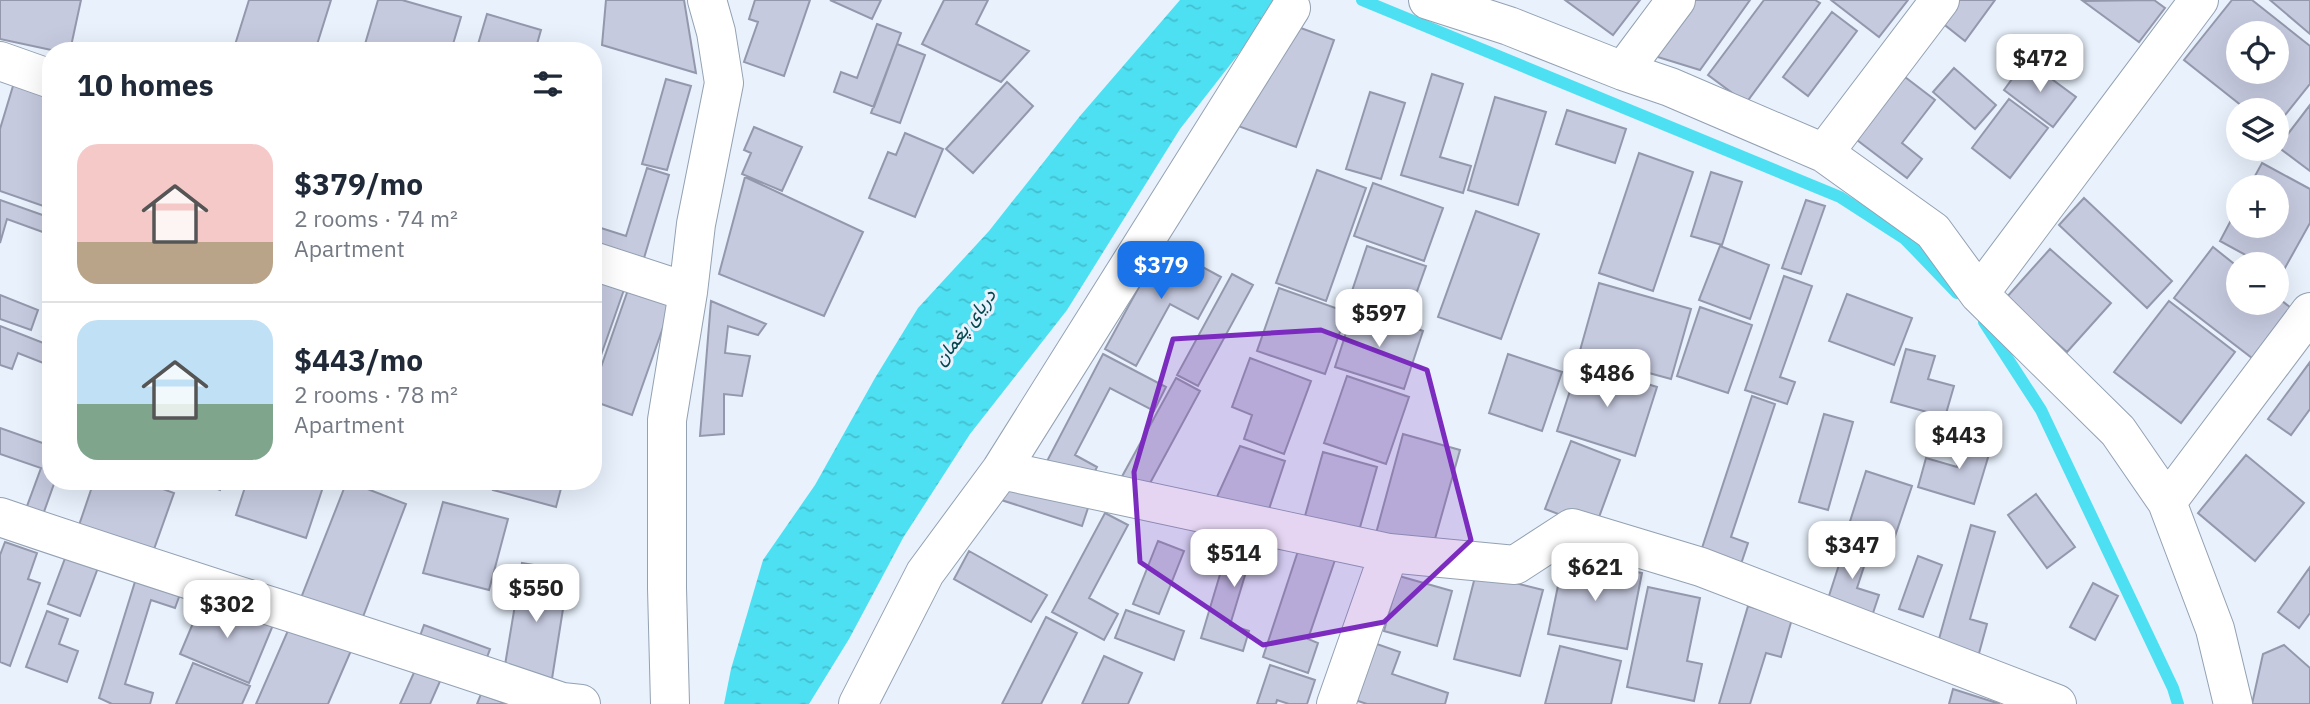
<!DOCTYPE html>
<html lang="en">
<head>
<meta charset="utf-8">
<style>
  body { margin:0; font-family:"IBM Plex Sans",Vazirmatn,sans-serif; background:#f6f6f7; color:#1f2937; height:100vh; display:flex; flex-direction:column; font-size:26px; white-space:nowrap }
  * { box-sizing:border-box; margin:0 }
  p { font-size:23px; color:#747a83 }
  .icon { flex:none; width:38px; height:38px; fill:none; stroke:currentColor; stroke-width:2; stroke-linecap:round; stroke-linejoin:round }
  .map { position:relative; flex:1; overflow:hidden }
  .drawer { position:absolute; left:42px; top:42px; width:560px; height:448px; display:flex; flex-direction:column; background:#fff; border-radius:28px; box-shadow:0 7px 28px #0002 }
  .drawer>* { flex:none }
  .fabs { position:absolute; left:2226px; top:21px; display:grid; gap:14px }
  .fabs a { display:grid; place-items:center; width:63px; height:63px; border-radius:50%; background:#fff; box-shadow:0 7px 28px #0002; font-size:35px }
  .price { position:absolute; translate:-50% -60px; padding:0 16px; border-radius:14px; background:#fff; color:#222; font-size:23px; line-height:46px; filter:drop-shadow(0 2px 4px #0008) }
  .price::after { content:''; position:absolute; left:50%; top:42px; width:21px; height:16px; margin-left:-10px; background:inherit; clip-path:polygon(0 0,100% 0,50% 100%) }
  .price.on { background:#1a73e8; color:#fff }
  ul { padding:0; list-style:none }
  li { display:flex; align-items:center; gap:21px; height:175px; padding:0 35px }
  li+li { border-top:2px solid #e0e1e3 }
  li span { display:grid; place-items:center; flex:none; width:196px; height:140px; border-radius:21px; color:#555 }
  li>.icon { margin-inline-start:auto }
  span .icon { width:84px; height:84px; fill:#fffc; stroke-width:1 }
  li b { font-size:30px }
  h2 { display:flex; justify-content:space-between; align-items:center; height:84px; padding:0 35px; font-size:30px }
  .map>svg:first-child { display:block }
  .water { fill:url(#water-ripples) }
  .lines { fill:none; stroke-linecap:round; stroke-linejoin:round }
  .stream { stroke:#4de0f2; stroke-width:12 }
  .building { fill:#c6cadf; stroke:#9498ac; stroke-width:2; fill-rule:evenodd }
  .minor-casing { stroke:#93a1b2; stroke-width:40 }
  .minor { stroke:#fff; stroke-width:38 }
  .marked { fill:#7b2cbf; fill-opacity:0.2; stroke:#7b2cbf; stroke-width:5; stroke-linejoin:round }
  .labels { text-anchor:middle; stroke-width:6; stroke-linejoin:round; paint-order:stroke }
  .water-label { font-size:19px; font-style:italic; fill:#02474e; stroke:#e8f1fc }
</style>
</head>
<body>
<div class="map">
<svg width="2310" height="704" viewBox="0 0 2310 704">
  <defs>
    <pattern id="water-ripples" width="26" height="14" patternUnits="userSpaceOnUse" patternTransform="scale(1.75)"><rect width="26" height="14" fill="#4de0f2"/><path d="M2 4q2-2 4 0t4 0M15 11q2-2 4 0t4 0" fill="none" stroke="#42bfcf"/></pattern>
  </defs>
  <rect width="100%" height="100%" fill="#e8f1fc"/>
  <path class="water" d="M1180,0H1275L1262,24L1180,129L1067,310L970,434L903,538L849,639L809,704H724L731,669L763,560L815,485L875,378L918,308L989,231L1080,116Z"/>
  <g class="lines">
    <path class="stream" d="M1362,0L1840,197L1905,239L1957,293
      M1984,322L2041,410L2173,688L2178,704"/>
  </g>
  <path class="building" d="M0,0H81L70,51H56L0,39Z
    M249,0H331L315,51H243L234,48Z
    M378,0H402L461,17L451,51H363Z
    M606,0H684L696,73L602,45Z
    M755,0H810L784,76L744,62L758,22L749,19Z
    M830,0H881L872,19Z
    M944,0H988L976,24L1029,51L1001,82L922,44Z
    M1565,0H1640L1613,35Z
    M1689,0H1750L1700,70L1648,54Z
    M1764,0H1815L1820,3L1746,103L1708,75Z
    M1831,0H1908L1879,37Z
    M1957,0H1995L1965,41L1941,22Z
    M2154,0L2165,8L2139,42L2083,1Z
    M2232,0H2252L2310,46V84L2277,125V110H2247L2184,60ZM2238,33H2277V72H2238Z
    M2270,0H2310V34Z
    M1832,12L1857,31L1808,96L1783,77Z
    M487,14L541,30L535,51H476Z
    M1287,23L1334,40L1296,147L1238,126Z
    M877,24L901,33L874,107L834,92L841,72L857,78Z
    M897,44L925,55L900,123L871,113Z
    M2026,60L2076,97L2053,127L2004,90Z
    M1954,68L1996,105L1975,129L1933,92Z
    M1432,74L1463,84L1440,157L1471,166L1463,193L1401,175Z
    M16,76L51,89V201L49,208L0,191V129Z
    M1905,77L1935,100L1902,143L1922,159L1907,178L1857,140Z
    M666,79L691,86L667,170L642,164Z
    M1007,82L1033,106L973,173L946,149Z
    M1370,92L1405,103L1381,179L1346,169Z
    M1495,97L1546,112L1518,205L1468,190Z
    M2009,99L2048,128L2010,178L1972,148Z
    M2310,105V171L2278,147Z
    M1567,110L1626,129L1615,163L1556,144Z
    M754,127L802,147L782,191L742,174L751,153L744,150Z
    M905,133L943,149L915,217L869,198L888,152L896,155Z
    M1639,153L1693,172L1653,291L1599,273Z
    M2262,163L2310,189V223L2281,275L2277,273V264H2262L2220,241L2238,207V226H2277V187H2249Z
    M647,168L669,175L641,268L593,253L601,228L626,236Z
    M1317,170L1366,188L1326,301L1276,283Z
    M1711,172L1742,182L1722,245L1691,236Z
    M745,177L863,232L824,316L719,274Z
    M1373,183L1443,208L1424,261L1354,236Z
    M2084,198L2172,281L2147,308L2059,225Z
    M0,200L51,218V235L7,219L0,243Z
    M1806,200L1825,206L1801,274L1782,268Z
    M1476,211L1539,234L1501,339L1438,317Z
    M1162,245L1221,277L1198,319L1170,304L1136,366L1105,349Z
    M1367,246L1426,266L1406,322L1348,303Z
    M1720,246L1769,265L1750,319L1699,300Z
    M2213,247L2238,267V303H2277V297L2291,308L2252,358L2174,298Z
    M2050,249L2111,303L2067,352L2006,298Z
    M593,273L626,284L593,378Z
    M1232,274L1253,285L1198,386L1177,375Z
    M1784,276L1812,286L1780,377L1795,382L1787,404L1745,390Z
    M1599,283L1691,309L1671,379L1579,354Z
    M629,287L672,302L632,415L593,401V390Z
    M1279,288L1347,312L1325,374L1257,351Z
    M1847,294L1912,318L1894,365L1829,341Z
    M0,295L38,310L31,330L0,319Z
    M711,301L766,324L758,335L728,326L725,353L750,356L742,396L724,394V434L700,436Z
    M2169,301L2235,352L2181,423L2114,372Z
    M1700,307L1752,325L1728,393L1677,376Z
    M1354,308L1423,331L1404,389L1335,367Z
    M51,314V339L43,336Z
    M0,326L51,346V366L18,353L12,369L0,365Z
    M1906,349L1935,356L1928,379L1954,386L1945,417L1891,402Z
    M1103,354L1166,387L1154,411L1110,388L1075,455L1097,467L1087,487L1045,465Z
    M1508,354L1562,372L1542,431L1489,413Z
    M1250,358L1311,381L1284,454L1244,439L1252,415L1232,407Z
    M2310,362V409L2291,435L2268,419Z
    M1579,363L1657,387L1635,456L1557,431Z
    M1347,376L1409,397L1386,464L1324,443Z
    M1176,378L1200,391L1143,496L1119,482Z
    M1752,396L1775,404L1731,537L1748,543L1741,564L1701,551Z
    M1824,414L1853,422L1828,510L1799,502Z
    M0,428L51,446V481H55L40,523L23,517L41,468L0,454Z
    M1967,433L1993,441L1974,504L1918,487L1926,458L1957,467Z
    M1403,434L1460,450L1431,553L1375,537Z
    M1571,441L1620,460L1595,528L1545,509Z
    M1240,446L1285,461L1264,524L1211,510Z
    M1323,452L1377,467L1357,538L1303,523Z
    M2246,455L2304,503L2255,561L2198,513Z
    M1004,471L1091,499L1082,526L995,498Z
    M1866,471L1912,486L1891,548L1846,534Z
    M94,481H141L174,493L148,566L74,540Z
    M196,481H223L220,490Z
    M247,481H325L306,538L236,515Z
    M347,481L406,504L361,622L301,598Z
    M496,481H563L556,507L493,490Z
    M2036,494L2075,547L2047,568L2008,515Z
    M443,502L508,519L489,590L423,573Z
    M1105,513L1128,525L1089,598L1118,614L1104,640L1052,612Z
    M1971,525L1995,532L1970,619L1987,624L1978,657L1937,646Z
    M1233,531L1273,542L1266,567L1249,562L1230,625L1249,631L1243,651L1201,638Z
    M1847,540L1870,548L1857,588L1879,595L1872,616L1827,602Z
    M1158,541L1184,551L1159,614L1133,604Z
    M5,542L37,553L28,579L40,583L10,666L0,662V555Z
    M1299,548L1335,560L1308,639L1318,643L1308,673L1263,657Z
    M969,551L1047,595L1031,622L954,579Z
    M67,553L99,565L80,616L48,604Z
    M1918,556L1942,565L1923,617L1899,609Z
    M1564,557L1642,573L1627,649L1548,634Z
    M522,563L569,571L551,685L503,677Z
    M2310,567V613L2299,628L2278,612Z
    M138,572L183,586L175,608L151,600L125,684L153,693L150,704H112L99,698Z
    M1476,573L1543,590L1520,676L1454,659Z
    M1399,576L1452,591L1437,646L1384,631Z
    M2093,583L2118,596L2095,640L2070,627Z
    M1648,587L1700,598L1687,661L1702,664L1694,701L1627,687Z
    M204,597L273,625L249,683L180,654Z
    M1748,606L1792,619L1781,657L1766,653L1750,704H1719Z
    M1126,610L1184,631L1174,660L1115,638Z
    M47,611L68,619L59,644L78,651L67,682L26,667Z
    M1046,617L1077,633L1041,704H1002Z
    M293,619L353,646L328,704H256Z
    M424,625L490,649L482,671L416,647Z
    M1371,642L1400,652L1392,674L1448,693L1445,704H1367L1352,699Z
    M2284,645L2310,668V704H2252L2263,654Z
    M1560,646L1621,661L1611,704H1545Z
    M1104,656L1142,673L1128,704H1082Z
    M193,663L250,686L242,704H176Z
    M1270,665L1315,680L1307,704H1289L1277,700L1276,704H1257Z
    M416,668L441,679L430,704H400Z
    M1953,689L2000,704H1949Z
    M481,694L507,704H477Z"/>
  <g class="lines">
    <g class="minor-casing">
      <path id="minor" d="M1428,0L1509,26L1623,71L1670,87L1824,153L1933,231L1979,294L2118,431L2167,502L2215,629L2233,704
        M0,61L51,79
        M1623,71L1676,0
        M1824,153L1940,0
        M593,261L688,292
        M1979,294L2199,0
        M1001,470L1389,553L1515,565L1572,528L1701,567L2057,704
        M2167,502L2310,312
        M0,517C187,581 376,638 562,702L581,704
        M670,704L667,588V420L688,292L696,224L724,83L716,32L707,0
        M858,704L925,573L1001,470L1291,8
        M1336,704L1389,553"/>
    </g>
    <use href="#minor" class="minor"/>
  </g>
  <path class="marked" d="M1321,330L1427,370L1471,540L1384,622L1263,645L1140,562L1134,472L1173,339Z"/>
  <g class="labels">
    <g class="water-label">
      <text transform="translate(964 327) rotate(-53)" y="7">دریای پغمان</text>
    </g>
  </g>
</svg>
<div class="fabs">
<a><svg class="icon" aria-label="locate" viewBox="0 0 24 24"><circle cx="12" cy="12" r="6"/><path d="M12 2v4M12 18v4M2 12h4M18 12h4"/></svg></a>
<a><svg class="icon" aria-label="layers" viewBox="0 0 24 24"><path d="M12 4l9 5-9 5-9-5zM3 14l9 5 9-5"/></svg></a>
<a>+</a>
<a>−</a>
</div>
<b class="price" style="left:2040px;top:94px">$472</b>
<b class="price on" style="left:1161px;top:301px">$379</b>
<b class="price" style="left:1379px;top:349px">$597</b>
<b class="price" style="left:1607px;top:409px">$486</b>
<b class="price" style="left:1959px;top:471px">$443</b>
<b class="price" style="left:1852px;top:581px">$347</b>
<b class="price" style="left:1234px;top:589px">$514</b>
<b class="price" style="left:1595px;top:603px">$621</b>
<b class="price" style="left:536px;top:624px">$550</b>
<b class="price" style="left:227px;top:640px">$302</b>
<section class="drawer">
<h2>10 homes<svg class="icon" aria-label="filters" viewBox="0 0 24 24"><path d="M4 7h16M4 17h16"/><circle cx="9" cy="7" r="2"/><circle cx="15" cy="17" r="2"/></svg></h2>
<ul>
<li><span style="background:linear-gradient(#f6c9c9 70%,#b9a48a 0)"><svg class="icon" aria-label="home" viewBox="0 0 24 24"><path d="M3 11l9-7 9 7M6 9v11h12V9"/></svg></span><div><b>$379/mo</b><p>2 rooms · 74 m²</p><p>Apartment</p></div></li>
<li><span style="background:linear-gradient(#bfe0f5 60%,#7fa58c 0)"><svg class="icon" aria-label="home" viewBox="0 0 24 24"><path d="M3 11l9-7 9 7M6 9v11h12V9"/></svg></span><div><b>$443/mo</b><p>2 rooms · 78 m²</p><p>Apartment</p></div></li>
</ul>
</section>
</div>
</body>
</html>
